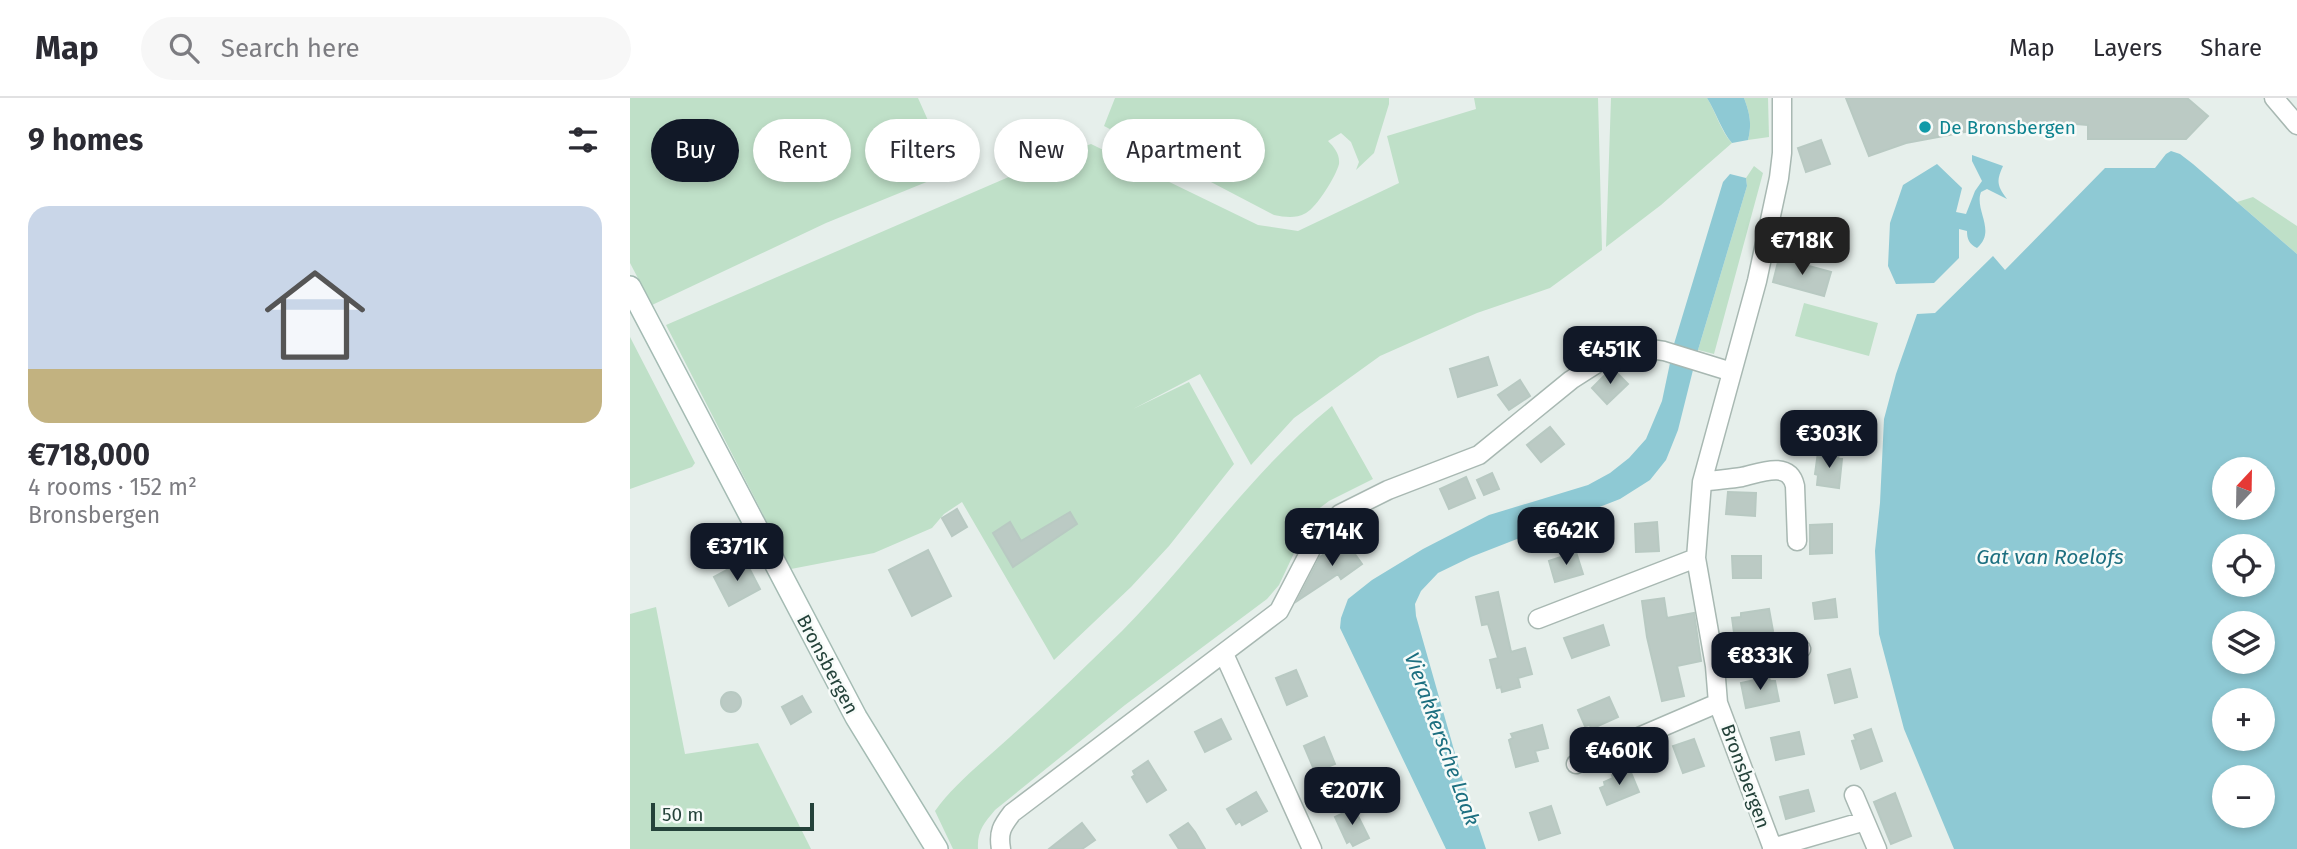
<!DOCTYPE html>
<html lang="en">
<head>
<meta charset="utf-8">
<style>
  body { margin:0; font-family:"Fira Sans",sans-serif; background:#f7f7f7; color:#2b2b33; height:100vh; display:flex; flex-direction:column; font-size:26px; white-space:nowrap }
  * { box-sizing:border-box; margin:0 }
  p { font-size:23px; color:#7c7c81 }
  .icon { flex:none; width:38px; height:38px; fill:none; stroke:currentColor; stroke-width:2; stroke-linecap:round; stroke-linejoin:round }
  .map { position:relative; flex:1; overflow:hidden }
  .panel { display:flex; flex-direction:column; background:#fff; width:630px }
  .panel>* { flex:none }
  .guide { position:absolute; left:21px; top:21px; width:665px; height:63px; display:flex; gap:14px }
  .needle { width:46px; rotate:22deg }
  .controls { position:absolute; left:1582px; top:359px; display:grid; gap:14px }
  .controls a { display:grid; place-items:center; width:63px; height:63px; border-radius:50%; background:#fff; box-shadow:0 4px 10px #0003; font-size:35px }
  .scale { position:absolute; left:21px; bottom:18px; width:163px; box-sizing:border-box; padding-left:7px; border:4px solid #24423a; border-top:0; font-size:19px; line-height:24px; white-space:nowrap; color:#24423a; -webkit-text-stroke:5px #f7fbf9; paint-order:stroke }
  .price { position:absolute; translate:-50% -60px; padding:0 16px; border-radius:14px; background:#111827; color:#fff; font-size:23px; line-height:46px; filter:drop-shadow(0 2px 4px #0008) }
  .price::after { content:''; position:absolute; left:50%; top:42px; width:21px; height:16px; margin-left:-10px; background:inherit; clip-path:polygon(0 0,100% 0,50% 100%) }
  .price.current { background:#222; color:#fff }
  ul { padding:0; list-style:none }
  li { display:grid; align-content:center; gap:14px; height:371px; padding:0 28px }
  li span { display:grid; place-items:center; height:217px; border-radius:21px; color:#555 }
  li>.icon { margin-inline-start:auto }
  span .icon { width:126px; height:126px; fill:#fffc; stroke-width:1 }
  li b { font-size:30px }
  h2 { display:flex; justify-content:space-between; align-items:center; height:84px; padding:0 28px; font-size:30px }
  .tag { padding:0 24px; border-radius:32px; background:#fff; box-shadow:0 4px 10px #0003; font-size:24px; line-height:63px }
  .tag.current { background:#111827; color:#fff }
  header { display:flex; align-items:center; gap:42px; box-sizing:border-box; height:98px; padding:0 35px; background:#fff; border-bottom:2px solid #e1e1e2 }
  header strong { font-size:33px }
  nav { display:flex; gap:38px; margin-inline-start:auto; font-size:24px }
  .search { width:490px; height:63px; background:#f7f7f7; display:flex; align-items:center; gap:18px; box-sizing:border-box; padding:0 24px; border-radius:38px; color:#7c7c81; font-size:26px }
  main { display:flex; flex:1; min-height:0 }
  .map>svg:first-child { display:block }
  .green { fill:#bfe0c8 }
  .water { fill:#8ec9d4; fill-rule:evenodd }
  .building { fill:#bbcac4; stroke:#b8c9c2; stroke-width:2 }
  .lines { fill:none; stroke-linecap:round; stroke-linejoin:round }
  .street-casing { stroke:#a8b8b2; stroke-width:21 }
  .secondary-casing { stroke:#a4bbb3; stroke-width:24 }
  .street { stroke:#fff; stroke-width:18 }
  .secondary { stroke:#fff; stroke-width:21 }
  .culture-dot { fill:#0f9aa8; stroke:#f7fbf9; stroke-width:2.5 }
  .labels { text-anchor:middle; stroke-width:5; stroke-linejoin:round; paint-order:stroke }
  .culture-label { font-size:19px; fill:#0d838f; stroke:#f7fbf9; text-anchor:start }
  .street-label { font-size:19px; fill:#24423a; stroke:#f7fbf9 }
  .water-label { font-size:21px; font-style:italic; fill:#1c6f80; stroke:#f7fbf9 }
</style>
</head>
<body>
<header>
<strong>Map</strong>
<div class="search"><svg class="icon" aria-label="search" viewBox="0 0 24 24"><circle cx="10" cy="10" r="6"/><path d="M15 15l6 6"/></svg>Search here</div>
<nav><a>Map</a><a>Layers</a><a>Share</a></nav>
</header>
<main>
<section class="panel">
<h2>9 homes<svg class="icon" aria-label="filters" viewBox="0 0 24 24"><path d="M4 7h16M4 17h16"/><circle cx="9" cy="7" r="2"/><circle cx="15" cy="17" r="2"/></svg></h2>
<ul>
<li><span style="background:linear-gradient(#c9d6e8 75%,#c2b280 0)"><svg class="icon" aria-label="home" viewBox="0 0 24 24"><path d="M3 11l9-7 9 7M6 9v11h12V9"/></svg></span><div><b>€718,000</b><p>4 rooms · 152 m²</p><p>Bronsbergen</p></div></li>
</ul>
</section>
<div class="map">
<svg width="1667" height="751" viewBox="0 0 1667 751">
  <rect width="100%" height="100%" fill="#e6efeb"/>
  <path class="green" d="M0,0H288L321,74L196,125L22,207L0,165Z
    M485,0H759V6L744,55L726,72L729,64L721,44L711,35L698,43C704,49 710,56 709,66C706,78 687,109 676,115C665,121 655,119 644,117L474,28Z
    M844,0H968L972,152L920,190L847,215L750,258L664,320L621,367L570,276L503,311L559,284L604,366L539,448L501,489L424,562L332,404L314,416L302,430L244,455L161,471L36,227L432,56L461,46L628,127L668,133L769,85L757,38L846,11Z
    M981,0H1077C1086,14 1091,34 1102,45L1031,107L976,149Z
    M1114,0H1138L1139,39L1118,42C1122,26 1120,16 1114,0Z
    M1124,68L1133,75L1084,256L1068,252L1117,88L1116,80Z
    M1623,99L1667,128V156L1607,104Z
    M1174,205L1248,225L1239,258L1165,238Z
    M0,239L65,365L62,369L0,391Z
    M702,308L743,381L699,403L683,415L649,487L637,501L495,607L365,712C354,725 347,733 348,751H323L305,713C325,685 354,663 380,639C418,605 455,569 492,533C564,460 622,373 702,308Z
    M26,509L55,656L128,645L181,751H0V516Z"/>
  <path class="water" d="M1077,0H1114C1120,16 1122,26 1118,42L1102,45C1092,34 1086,14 1077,0Z
    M1541,53L1550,56L1563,66L1667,156V751H1324L1274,631L1249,536L1245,453L1250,405L1254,321L1266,276L1287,216L1305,215L1363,158L1375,172L1475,70H1525L1536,56ZM1633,371V410H1594V371ZM1633,448V486H1594V448ZM1594,525H1633V564H1594ZM1633,602V640H1594V602ZM1633,679V718H1594V679Z
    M1342,57L1373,68C1366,83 1367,88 1377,101L1357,91L1351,94C1344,112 1367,133 1347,150C1339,146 1337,141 1337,133L1329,131V160L1304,185L1266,186L1258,168L1260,125L1273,87L1307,66L1332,90L1326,114L1336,116L1345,93L1352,83L1342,63Z
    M1100,76L1116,80L1117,88L1068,252L1048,332L1036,362L1020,382L990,401L841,459L808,475L791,493L785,506L786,518L830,673L856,751H816L710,530L711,520L718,501L742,482L793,451L859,417L958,387L980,375L999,360L1016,341L1032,303L1044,246L1093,84Z"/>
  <path class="building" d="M1216,0H1557L1578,18L1556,41H1458V27L1434,25L1367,28L1276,45L1239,58Z
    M1191,42L1200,66L1176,74L1168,50Z
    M1149,160L1201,174L1194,198L1143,184Z
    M858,259L867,287L828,299L820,271Z
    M982,270L998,286L977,306L962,290Z
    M890,282L900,298L879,312L868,297Z
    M920,329L934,346L911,364L897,347Z
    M1188,354L1209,356L1208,361H1212L1209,390L1187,387L1188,377L1185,376Z
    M862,375L869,391L854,397L847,382Z
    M836,379L845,400L819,411L810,391Z
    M1098,394L1126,395L1125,418L1096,416Z
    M327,411L337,429L322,438L312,420Z
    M440,414L447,426L383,469L363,435L380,424L391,443Z
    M1027,424L1029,453L1006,454L1005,426Z
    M1202,426V455L1180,456V427Z
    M717,445L732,466L711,481L708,476L667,503L690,459L706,448L708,451Z
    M298,452L321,498L282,518L259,472Z
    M946,454L953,476L925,484L919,463Z
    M1102,458H1131V480H1103Z
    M115,462L130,491L99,508L84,479Z
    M868,494L881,554L895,550L902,576L888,580L890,589L872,594L871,589L867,590L860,562L868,560L858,526L852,527L846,499Z
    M1034,500L1037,520L1064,515L1071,563L1047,568L1054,598L1032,603L1017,539L1012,503Z
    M1205,501L1207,519L1185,521L1183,505Z
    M1139,511L1143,533L1132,535V539L1105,542L1102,520L1111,519V515Z
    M973,527L979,547L942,560L934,540Z
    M1220,571L1227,599L1205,605L1198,577Z
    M666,572L677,598L657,607L646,580Z
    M1139,579L1140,583H1145L1149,603L1116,610L1111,585Z
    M91 604a10 10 0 1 1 20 0a10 10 0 1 1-20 0Z
    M172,598L181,614L161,626L152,609Z
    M979,599L988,619L961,631L960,627L955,628L948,612Z
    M591,621L601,641L575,654L565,634Z
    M912,627L918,650L905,653L908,663L886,669L879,642L883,640L881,636Z
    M1241,631L1252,663L1231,671L1222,643L1226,642L1224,637Z
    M1169,634L1174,656L1146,662L1141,640Z
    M694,639L705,666L685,674L674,648Z
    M1064,641L1074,668L1053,675L1043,648Z
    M518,663L536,692L517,704L502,679L505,677L503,673Z
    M999,670L1009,694L977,707L970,690L975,688L974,684L983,680L982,677Z
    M1178,692L1184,713L1156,721L1150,699Z
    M626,694L637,713L612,727L610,723L606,726L597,711Z
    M1265,695L1281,738L1261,746L1244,704Z
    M921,708L930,735L909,742L900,715Z
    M724,710L739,740L723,748L720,743L717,745L705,719Z
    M452,725L465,742L452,751H419Z
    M558,725L565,734L575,751H549L540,737Z"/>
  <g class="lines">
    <g class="street-casing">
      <path id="street" d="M1644,0L1667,27
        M1072,384C1085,382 1099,381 1112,379C1130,375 1159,362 1165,388L1167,443
        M908,521L1066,460
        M594,556L682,751
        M1085,568L1171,551
        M946,666L1088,605
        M1224,697L1247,751
        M1142,750L1235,723
        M371,751C368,734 372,728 382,715L649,513L687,440L710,416L758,392L849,357L941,282L988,252L1007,249L1034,253L1102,274
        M1143,751L1088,605L1085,568L1066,460L1072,384L1127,183L1149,80L1152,55V0"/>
    </g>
    <g class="secondary-casing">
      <path id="secondary" d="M0,189L226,619L307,751"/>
    </g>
    <use href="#street" class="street"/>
    <use href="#secondary" class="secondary"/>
  </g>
  <circle class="culture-dot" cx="1295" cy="29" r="7"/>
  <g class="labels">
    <g class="culture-label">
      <text x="1309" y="36">De Bronsbergen</text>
    </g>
    <g class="street-label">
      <text transform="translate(198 566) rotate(62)" y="7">Bronsbergen</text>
      <text transform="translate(1116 678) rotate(70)" y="7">Bronsbergen</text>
    </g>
    <g class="water-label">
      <text x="1420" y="466">Gat van Roelofs</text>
      <text transform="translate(812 641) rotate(70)" y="7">Vierakkersche Laak</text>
    </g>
  </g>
</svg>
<div class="controls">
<a><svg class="needle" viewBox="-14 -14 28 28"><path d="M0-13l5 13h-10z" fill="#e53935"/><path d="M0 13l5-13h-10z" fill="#7c7c81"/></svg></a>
<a><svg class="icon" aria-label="locate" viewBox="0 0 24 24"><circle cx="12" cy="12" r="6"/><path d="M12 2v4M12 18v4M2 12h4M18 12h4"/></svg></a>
<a><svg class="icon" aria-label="layers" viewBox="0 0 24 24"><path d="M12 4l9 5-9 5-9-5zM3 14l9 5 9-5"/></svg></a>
<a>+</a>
<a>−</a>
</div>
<div class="scale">50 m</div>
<b class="price current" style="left:1172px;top:179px">€718K</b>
<b class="price" style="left:980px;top:288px">€451K</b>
<b class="price" style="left:1199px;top:372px">€303K</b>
<b class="price" style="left:936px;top:469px">€642K</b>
<b class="price" style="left:702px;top:470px">€714K</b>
<b class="price" style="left:107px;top:485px">€371K</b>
<b class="price" style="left:1130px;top:594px">€833K</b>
<b class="price" style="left:989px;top:689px">€460K</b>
<b class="price" style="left:722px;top:729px">€207K</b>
<div class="guide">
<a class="tag current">Buy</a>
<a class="tag">Rent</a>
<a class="tag">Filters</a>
<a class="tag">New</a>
<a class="tag">Apartment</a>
</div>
</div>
</main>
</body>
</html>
